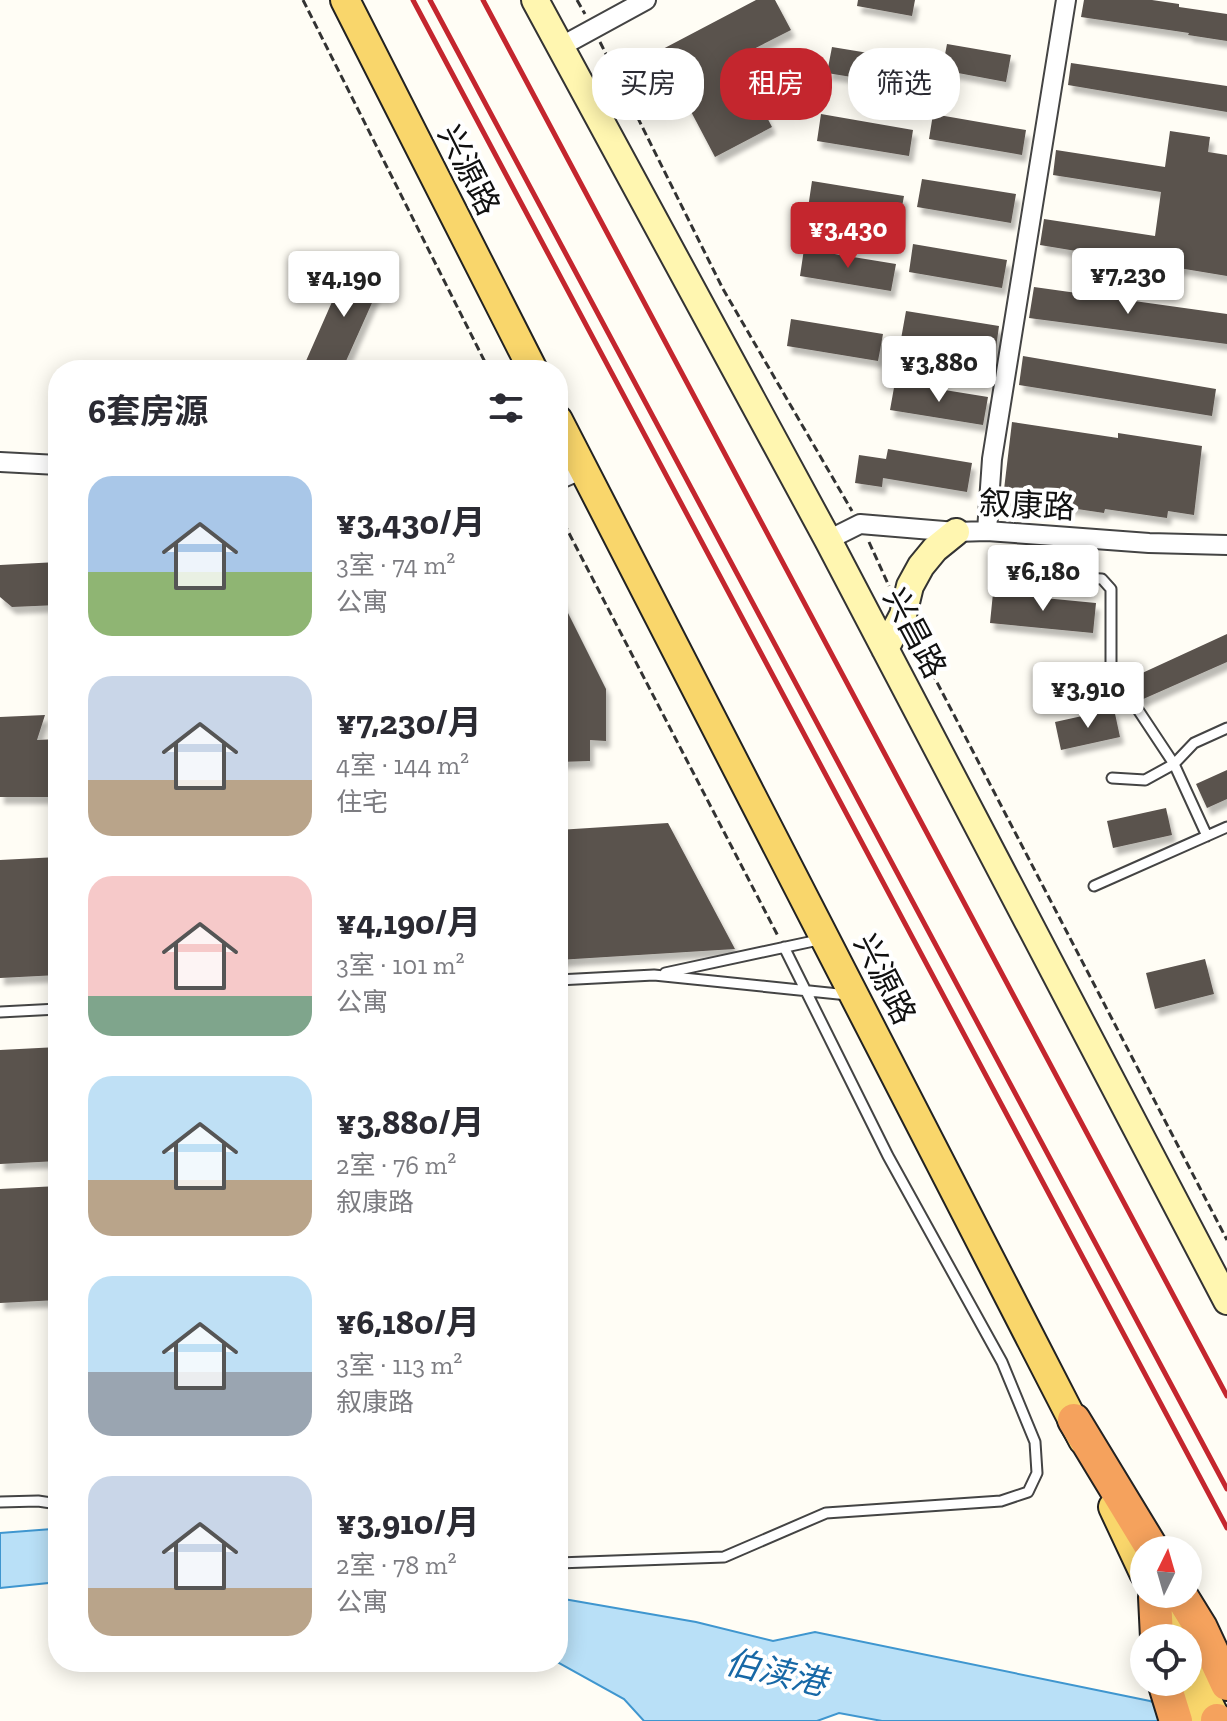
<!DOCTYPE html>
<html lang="zh">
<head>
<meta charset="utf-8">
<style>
  body { margin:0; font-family:"Zilla Slab","Noto Sans SC",serif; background:#f2f2f3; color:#2b2b33; height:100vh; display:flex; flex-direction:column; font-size:30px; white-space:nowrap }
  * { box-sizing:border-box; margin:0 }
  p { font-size:26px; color:#7c7c81 }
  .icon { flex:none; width:44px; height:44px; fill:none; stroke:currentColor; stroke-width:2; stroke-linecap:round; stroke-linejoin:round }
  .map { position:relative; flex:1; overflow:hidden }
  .side { position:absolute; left:48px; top:360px; width:520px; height:1312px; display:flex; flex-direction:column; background:#fff; border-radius:32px; box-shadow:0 4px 20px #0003 }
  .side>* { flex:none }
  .guide { position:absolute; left:592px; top:48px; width:514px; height:72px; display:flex; gap:16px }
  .needle { width:52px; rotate:5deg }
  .buttons { position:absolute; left:1130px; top:1536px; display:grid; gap:16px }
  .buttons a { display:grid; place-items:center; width:72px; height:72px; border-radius:50%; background:#fff; box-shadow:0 4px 20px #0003; font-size:40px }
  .price { position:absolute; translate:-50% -68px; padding:0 18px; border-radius:8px; background:#fff; color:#222; font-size:26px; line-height:52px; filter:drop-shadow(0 2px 4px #0008) }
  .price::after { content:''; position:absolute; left:50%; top:48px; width:24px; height:18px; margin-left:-12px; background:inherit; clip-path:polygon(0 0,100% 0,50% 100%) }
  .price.current { background:#c4262e; color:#fff }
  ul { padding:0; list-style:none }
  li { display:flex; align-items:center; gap:24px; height:200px; padding:0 40px }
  li span { display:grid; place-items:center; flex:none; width:224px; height:160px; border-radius:24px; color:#555 }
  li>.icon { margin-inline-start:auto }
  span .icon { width:96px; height:96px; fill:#fffc; stroke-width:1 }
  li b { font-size:34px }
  h2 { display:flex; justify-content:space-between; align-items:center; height:96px; padding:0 40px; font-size:34px }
  .tag { padding:0 28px; border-radius:32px; background:#fff; box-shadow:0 4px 20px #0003; font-size:28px; line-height:72px }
  .tag.current { background:#c4262e; color:#fff }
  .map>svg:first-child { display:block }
  .water { fill:#b9e0f7; stroke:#3f96cf; stroke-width:2 }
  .building { fill:#5a524d; filter:url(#shadow) }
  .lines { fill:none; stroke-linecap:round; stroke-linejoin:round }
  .lane-casing { stroke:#444; stroke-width:13 }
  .street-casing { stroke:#444; stroke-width:22 }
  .secondary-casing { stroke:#333; stroke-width:30 }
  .primary-casing { stroke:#222; stroke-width:32 }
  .highway-casing { stroke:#222; stroke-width:36 }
  .path { stroke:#333; stroke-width:3; stroke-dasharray:8 4; stroke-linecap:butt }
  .lane { stroke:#fff; stroke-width:9 }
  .street { stroke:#fff; stroke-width:18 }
  .secondary { stroke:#fff6b0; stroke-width:26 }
  .primary { stroke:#f9d66b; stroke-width:28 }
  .highway { stroke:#f5a25d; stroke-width:32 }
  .rail { stroke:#c4262e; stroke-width:5 }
  .labels { text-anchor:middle; stroke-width:8; stroke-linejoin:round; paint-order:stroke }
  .street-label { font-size:32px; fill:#111; stroke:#fff }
  .water-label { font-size:34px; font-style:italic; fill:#1768a6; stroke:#fff }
</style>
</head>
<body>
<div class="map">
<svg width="1227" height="1721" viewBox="0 0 1227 1721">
  <defs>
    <filter id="shadow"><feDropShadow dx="4" dy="7" stdDeviation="2" flood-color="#0004"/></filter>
  </defs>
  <rect width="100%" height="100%" fill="#fffdf5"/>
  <path class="water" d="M52,1529L58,1530V1582L0,1588V1533Z
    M558,1598L696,1622L773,1641L815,1632L1150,1701L1199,1721H882L839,1713L817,1721H644L624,1699L557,1662Z"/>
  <path class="building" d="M756,0H775L791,30L736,58L772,127L715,157L659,51Z
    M858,0H915L912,16L857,6Z
    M1084,0H1152L1179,4V7L1227,14V41L1188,35L1189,33L1081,17Z
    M947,44L1011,55L1006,82L942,70Z
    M832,47L923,62L919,88L827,73Z
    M1071,63L1227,86V112L1068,85Z
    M821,114L913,130L909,156L817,141Z
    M933,114L1026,130L1022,155L929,139Z
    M1170,131L1210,137L1208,152L1227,155V276L1040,245L1044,219L1155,236L1161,192L1053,175L1056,150L1165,167Z
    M922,179L1016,194L1011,223L917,207Z
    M812,181L904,196L899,223L808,208Z
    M913,244L1007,260L1002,288L909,272Z
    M804,249L896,264L891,291L800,276Z
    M350,261L384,276L342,370H302Z
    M1034,287L1227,314V344L1029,318Z
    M906,311L999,326L995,355L901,339Z
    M791,319L883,334L878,361L787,346Z
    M1023,356L1216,389L1212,416L1019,385Z
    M895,382L988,397L983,425L890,410Z
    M1012,422L1118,438V433L1202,446L1194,515L1168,511L1167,518L1105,509L1104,513L1003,498Z
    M888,449L972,463L967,492L883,478L882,487L855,483L859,455L886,459Z
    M58,562V605L12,607L0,597V565Z
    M558,593L606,689V741L590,740V761L558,762Z
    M993,593L1096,603L1093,633L990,623Z
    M1227,634V662L1141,700L1127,680Z
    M1114,709L1120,737L1061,750L1055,722Z
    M45,715L37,740L58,739V797H0V717Z
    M1227,770V799L1207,808L1196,784Z
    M1166,808L1172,835L1113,848L1107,821Z
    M668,823L735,949L558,960V830Z
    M58,857V975L0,978V860Z
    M1205,959L1214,994L1155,1009L1146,973Z
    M58,1047V1161L0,1164V1050Z
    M58,1186V1300L0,1303V1189Z"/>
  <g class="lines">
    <g class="lane-casing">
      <path id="lane" d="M1024,575L1102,579L1111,589V669L1174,764L1207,836
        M1112,778L1145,780L1174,764L1194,743L1227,728
        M1094,886L1227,827
        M665,973L823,939
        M558,980L654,975L848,995
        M0,1012L58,1009
        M0,1502L38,1501L58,1504
        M558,1563L724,1557L826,1513L1001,1501L1028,1492L1037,1473L1035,1442L1002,1362L888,1156L784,947"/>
    </g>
    <g class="street-casing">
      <path id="street" d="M560,47L646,0
        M0,462L58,465
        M558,480L583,469
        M987,531L992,459L1066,0
        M828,540L860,524L956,532L987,531L1149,543L1227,545"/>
    </g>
    <g class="secondary-casing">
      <path id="secondary" d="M535,0L828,540L1227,1301
        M885,649L903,615L910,586L921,566L935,549L956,532"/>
    </g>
    <g class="primary-casing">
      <path id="primary" d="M345,0L533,370
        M558,420L1083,1440
        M1113,1507L1144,1573
        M1156,1598L1176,1638
        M1188,1662L1217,1721
        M1182,1682L1194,1721"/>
    </g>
    <g class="highway-casing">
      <path id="highway" d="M1074,1420L1153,1550
        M1180,1594L1201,1628L1227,1684
        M1155,1597L1157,1638
        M1164,1682L1176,1721
        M1217,1720V1721"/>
    </g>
    <path class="path" d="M303,0L489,370
      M577,0L585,14
      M600,42L723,289L852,511
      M558,512L779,938
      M869,542L889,586
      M915,640L1227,1240"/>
    <use href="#lane" class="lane"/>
    <use href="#street" class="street"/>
    <use href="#secondary" class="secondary"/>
    <use href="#primary" class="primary"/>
    <use href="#highway" class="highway"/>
    <path class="rail" d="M413,0L1227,1528
      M430,0L1227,1489
      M483,0L1227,1396"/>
  </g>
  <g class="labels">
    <g class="street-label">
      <text transform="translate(469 170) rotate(63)" y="11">兴源路</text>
      <text transform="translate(1027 505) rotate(3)" y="11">叙康路</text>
      <text transform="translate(915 633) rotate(62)" y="11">兴昌路</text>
      <text transform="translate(885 979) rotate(63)" y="11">兴源路</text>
    </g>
    <g class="water-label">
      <text transform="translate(776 1672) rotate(13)" y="12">伯渎港</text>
    </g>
  </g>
</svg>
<div class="buttons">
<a><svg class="needle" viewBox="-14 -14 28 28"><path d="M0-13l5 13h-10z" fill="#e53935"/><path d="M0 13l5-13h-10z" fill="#7c7c81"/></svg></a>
<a><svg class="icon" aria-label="locate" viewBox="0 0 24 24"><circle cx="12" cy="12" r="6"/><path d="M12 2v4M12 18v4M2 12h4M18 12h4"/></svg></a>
</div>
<b class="price current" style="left:848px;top:270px">¥3,430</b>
<b class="price" style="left:1128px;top:316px">¥7,230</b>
<b class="price" style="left:344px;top:319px">¥4,190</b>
<b class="price" style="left:939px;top:404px">¥3,880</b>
<b class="price" style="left:1043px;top:613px">¥6,180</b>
<b class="price" style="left:1088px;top:730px">¥3,910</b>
<div class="guide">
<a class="tag">买房</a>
<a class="tag current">租房</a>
<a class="tag">筛选</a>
</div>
<section class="side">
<h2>6套房源<svg class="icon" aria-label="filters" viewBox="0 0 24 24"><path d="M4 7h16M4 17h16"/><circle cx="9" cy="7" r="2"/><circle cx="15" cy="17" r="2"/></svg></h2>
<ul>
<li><span style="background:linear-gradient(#a9c7e8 60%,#8fb573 0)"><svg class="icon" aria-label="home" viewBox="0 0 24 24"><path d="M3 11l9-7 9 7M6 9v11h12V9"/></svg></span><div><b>¥3,430/月</b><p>3室 · 74 m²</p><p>公寓</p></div></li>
<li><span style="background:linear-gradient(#c9d6e8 65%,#b9a48a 0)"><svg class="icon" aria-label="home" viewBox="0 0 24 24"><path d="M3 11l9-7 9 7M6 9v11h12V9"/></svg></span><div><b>¥7,230/月</b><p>4室 · 144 m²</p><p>住宅</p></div></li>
<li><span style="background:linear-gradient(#f6c9c9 75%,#7fa58c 0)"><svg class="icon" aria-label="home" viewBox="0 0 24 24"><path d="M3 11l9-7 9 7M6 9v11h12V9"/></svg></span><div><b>¥4,190/月</b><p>3室 · 101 m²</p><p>公寓</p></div></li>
<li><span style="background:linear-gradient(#bfe0f5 65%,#b9a48a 0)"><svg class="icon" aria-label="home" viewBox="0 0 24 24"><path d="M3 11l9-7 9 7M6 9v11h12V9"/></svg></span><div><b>¥3,880/月</b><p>2室 · 76 m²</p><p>叙康路</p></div></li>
<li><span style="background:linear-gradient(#bfe0f5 60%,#9aa5b1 0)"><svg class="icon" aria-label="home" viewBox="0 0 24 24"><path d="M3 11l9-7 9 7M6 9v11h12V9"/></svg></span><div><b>¥6,180/月</b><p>3室 · 113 m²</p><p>叙康路</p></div></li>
<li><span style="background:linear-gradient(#c9d6e8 70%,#b9a48a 0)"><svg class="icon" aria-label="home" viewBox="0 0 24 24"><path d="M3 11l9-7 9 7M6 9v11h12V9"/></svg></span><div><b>¥3,910/月</b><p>2室 · 78 m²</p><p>公寓</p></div></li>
</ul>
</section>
</div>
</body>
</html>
